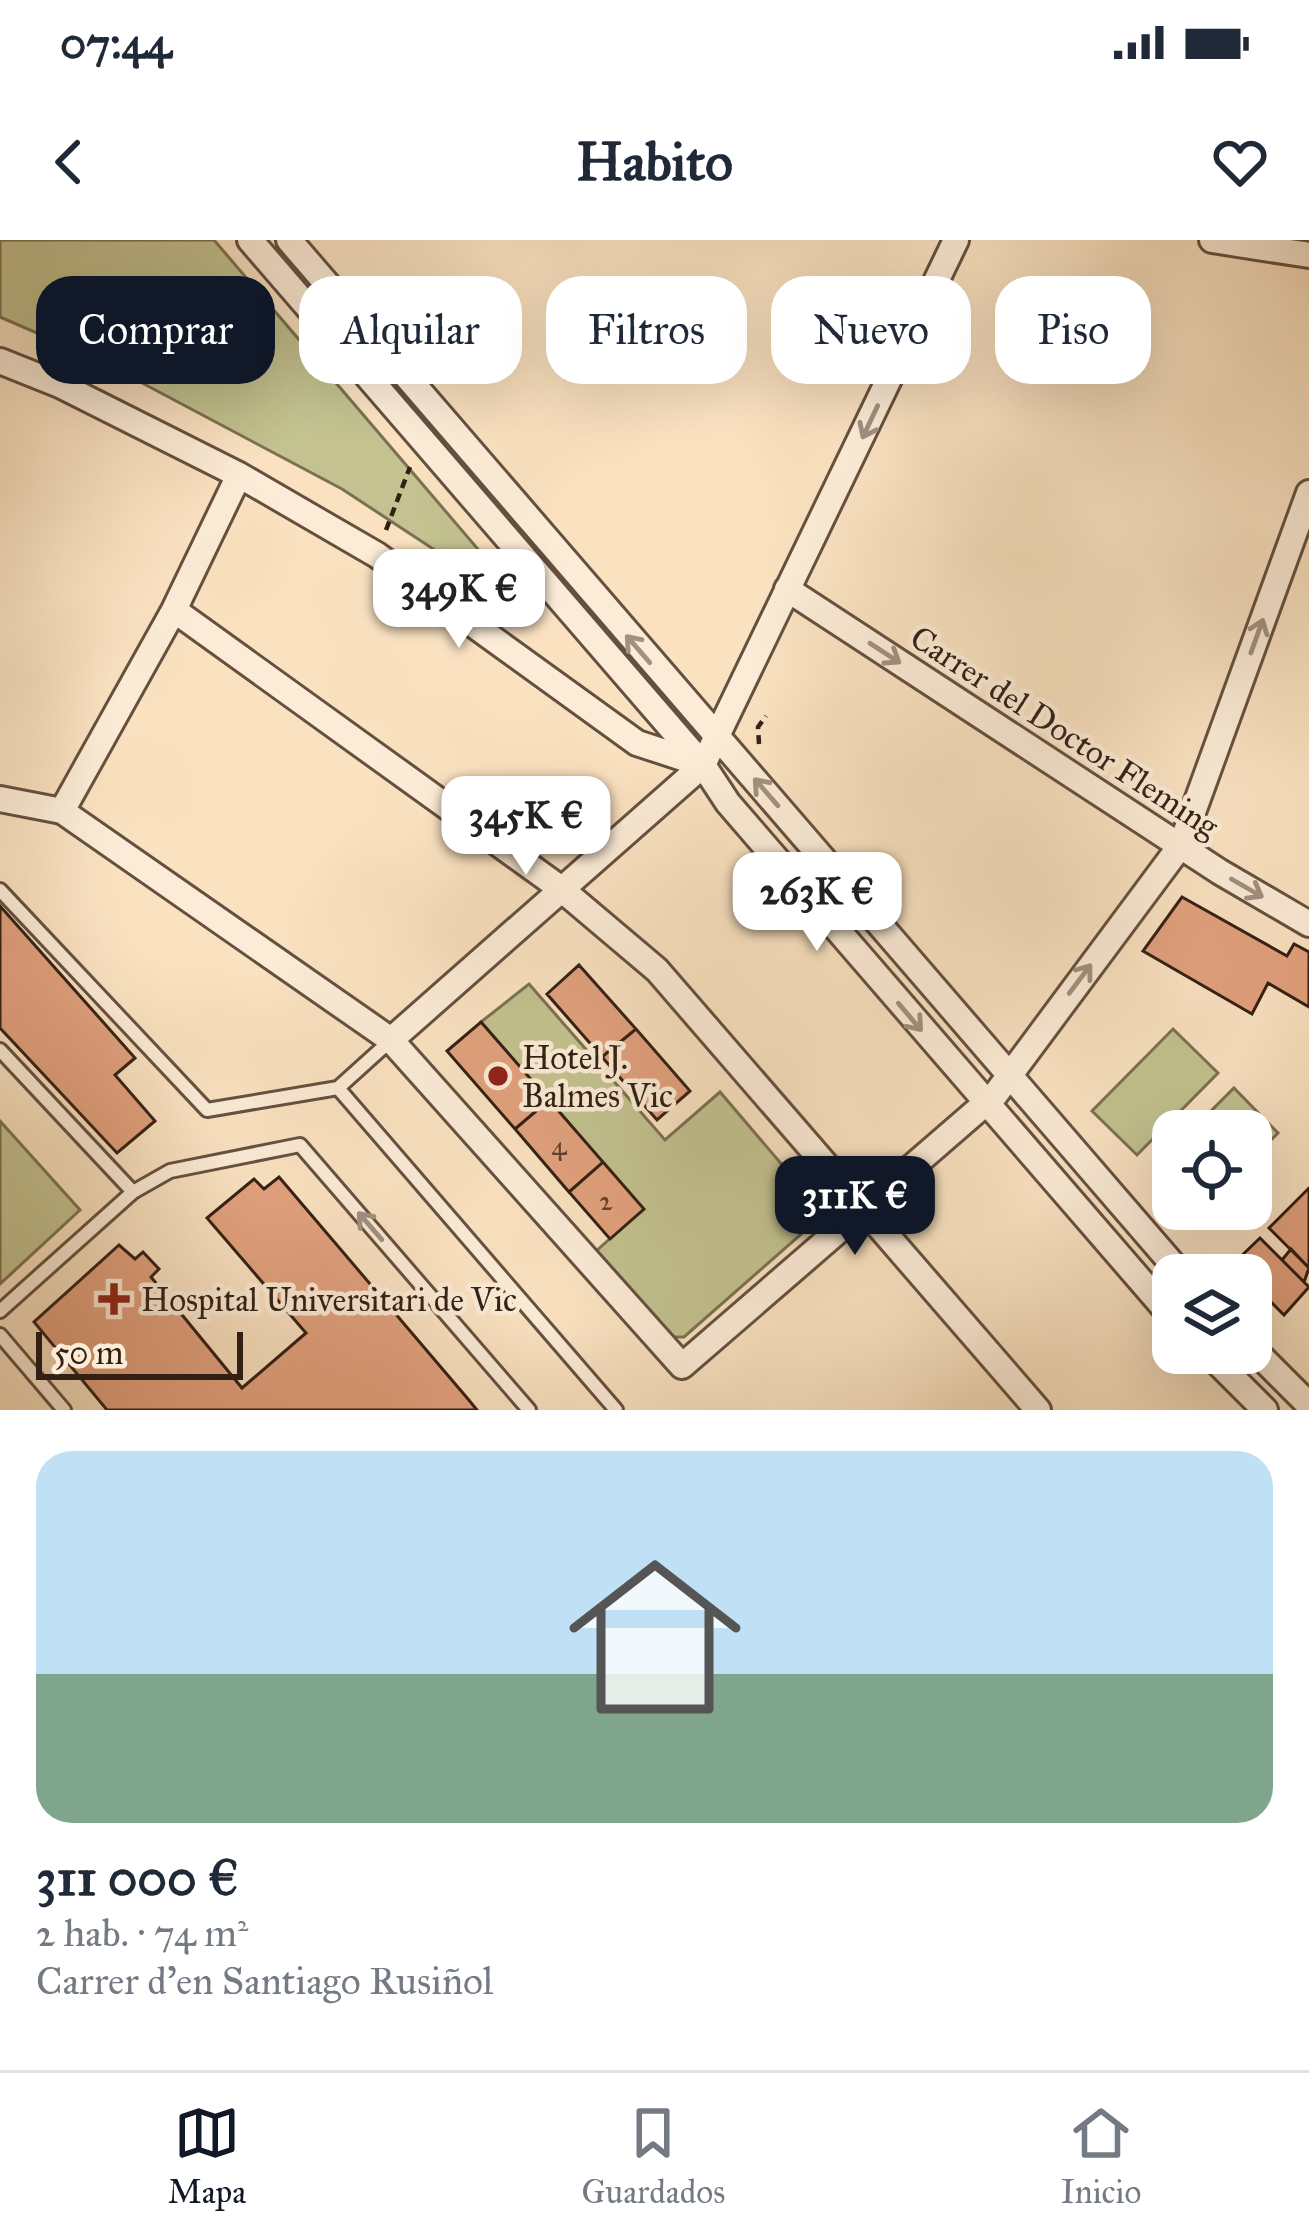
<!DOCTYPE html>
<html lang="es">
<head>
<meta charset="utf-8">
<style>
  body { margin:0; font-family:"IM FELL Great Primer",serif; background:#f6f6f7; color:#1f2937; height:100vh; display:flex; flex-direction:column; font-size:45px; white-space:nowrap }
  * { box-sizing:border-box; margin:0 }
  p { font-size:39px; color:#747a83 }
  .icon { flex:none; width:66px; height:66px; fill:none; stroke:currentColor; stroke-width:2; stroke-linecap:round; stroke-linejoin:round }
  .map { position:relative; height:1170px; overflow:hidden }
  .sheet { display:flex; flex-direction:column; background:#fff; flex:1 }
  .sheet>* { flex:none }
  .banner { position:absolute; left:36px; top:36px; width:1239px; height:108px; display:flex; gap:24px }
  .fabs { position:absolute; left:1152px; top:870px; display:grid; gap:24px }
  .fabs a { display:grid; place-items:center; width:120px; height:120px; border-radius:24px; background:#fff; box-shadow:0 12px 48px #0002; font-size:60px }
  .scale { position:absolute; left:36px; bottom:30px; width:207px; box-sizing:border-box; padding-left:12px; border:6px solid #332015; border-top:0; font-size:33px; line-height:42px; white-space:nowrap; color:#332015; -webkit-text-stroke:9px #fcecd7; paint-order:stroke }
  .price { position:absolute; translate:-50% -102px; padding:0 27px; border-radius:24px; background:#fff; color:#222; font-size:39px; line-height:78px; filter:drop-shadow(0 3px 6px #0008) }
  .price::after { content:''; position:absolute; left:50%; top:72px; width:36px; height:27px; margin-left:-18px; background:inherit; clip-path:polygon(0 0,100% 0,50% 100%) }
  .price.on { background:#111827; color:#fff }
  ul { padding:0; list-style:none }
  li { display:grid; align-content:center; gap:24px; height:636px; padding:0 36px }
  li+li { border-top:3px solid #e0e1e3 }
  li span { display:grid; place-items:center; height:372px; border-radius:36px; color:#555 }
  li>.icon { margin-inline-start:auto }
  span .icon { width:216px; height:216px; fill:#fffc; stroke-width:1 }
  li b { font-size:51px }
  .tag { padding:0 42px; border-radius:36px; background:#fff; box-shadow:0 12px 48px #0002; font-size:42px; line-height:108px }
  .tag.on { background:#111827; color:#fff }
  .status { display:flex; justify-content:space-between; align-items:center; height:84px; padding:0 60px; background:#fff; direction:ltr }
  .status svg { height:33px; fill:currentColor }
  header { display:flex; justify-content:space-between; align-items:center; height:156px; padding:0 36px; background:#fff; font-size:54px; font-weight:700 }
  .dock { display:flex; justify-content:space-around; align-items:center; height:168px; border-top:3px solid #e0e1e3; background:#fff; font-size:33px; color:#747a83 }
  .dock a { display:grid; justify-items:center; gap:6px }
  .dock .on { color:#111827 }
  .map>svg:first-child { display:block }
  .green { fill:#c3c290; stroke:#7b7152; stroke-width:3 }
  .building { fill:#e2a17e; stroke:#332015; stroke-width:3 }
  .lines { fill:none; stroke-linecap:round; stroke-linejoin:round }
  .lane-casing { stroke:#655040; stroke-width:18 }
  .street-casing { stroke:#655040; stroke-width:30 }
  .path { stroke:#332015; stroke-width:4.5; stroke-dasharray:9 6; stroke-linecap:butt }
  .lane { stroke:#fcecd7; stroke-width:12 }
  .street { stroke:#fcecd7; stroke-width:24 }
  .oneway { stroke:#a29080 }
  .poi-dot { fill:#8f2418; stroke:#fcecd7; stroke-width:4.5 }
  .labels { text-anchor:middle; stroke-width:9; stroke-linejoin:round; paint-order:stroke }
  .number-label { font-size:27px; fill:#5f402f }
  .street-label { font-size:33px; fill:#332015; stroke:#fcecd7 }
  .poi-label { font-size:33px; fill:#332015; stroke:#fcecd7; text-anchor:start }
</style>
</head>
<body>
<div class="status"><b>07:44</b><svg viewBox="0 0 49 12"><path d="M0 12V9h3v3zM5 12V6h3v6zM10 12V3h3v9zM15 12V0h3v12zM26 1h20v11H26zM47 4h2v5h-2z"/></svg></div>
<header><svg class="icon" aria-label="back" viewBox="0 0 24 24"><path d="M15 5l-7 7 7 7"/></svg>Habito<svg class="icon" aria-label="heart" viewBox="0 0 24 24"><path d="M12 20l-8-8c-3-5 5-10 8-4 3-6 11-1 8 4z"/></svg></header>
<div class="map">
<svg width="1309" height="1170" viewBox="0 0 1309 1170">
  <rect width="100%" height="100%" fill="#fae2c1"/>
  <filter id="stains"><feTurbulence type="fractalNoise" baseFrequency=".00167" numOctaves="4"/><feColorMatrix values="0 0 0 0 .2 0 0 0 0 .09 0 0 0 0 .02 0 0 0 .5 -.17"/></filter>
  <radialGradient id="worn" r=".72"><stop offset=".6" stop-color="#630" stop-opacity="0"/><stop offset="1" stop-color="#630" stop-opacity=".3"/></radialGradient>
  <path class="green" d="M0,0H214L535,376L342,249L95,118L0,77Z
    M529,744L665,900L720,852L824,974L684,1097H670L595,1012L643,969L481,782Z
    M1173,789L1218,833L1137,915L1092,871Z
    M1234,848L1278,893L1251,920V891H1191Z
    M0,881L80,970L0,1044Z"/>
  <path class="building" d="M1182,657L1287,716L1294,704L1309,712V767L1268,743L1252,774L1143,711Z
    M0,666L135,818L115,835L155,881L117,913L0,788Z
    M579,725L636,789L602,817L547,754Z
    M481,782L549,860L515,889L447,811Z
    M636,789L690,851L657,880L602,817Z
    M549,860L603,922L569,952L515,889Z
    M603,922L644,969L610,999L569,952Z
    M279,937L468,1159L477,1170H107L34,1082L119,1005L135,1019L143,1012L159,1029L151,1037L242,1148L306,1093L207,978L254,939L264,949Z
    M1309,948V1028L1269,988Z
    M1260,998L1309,1047L1284,1075L1251,1042V1035L1233,1024Z
    M1291,1009L1309,1028L1304,1042L1282,1020Z"/>
  <g class="lines">
    <g class="lane-casing">
      <path id="lane" d="M0,650L207,870L338,848L390,801
        M0,810L133,952
        M338,848L616,1170
        M0,1071L133,952L170,931L300,905L529,1170
        M0,1095L64,1170"/>
    </g>
    <g class="street-casing">
      <path id="street" d="M250,0L703,525L728,563L1173,1078
        M289,0L1182,1035
        M1212,0L1309,15
        M0,121L60,145L239,235L377,315L637,503L701,524
        M787,349L1220,632L1309,684
        M174,370L560,648L657,730L1038,1170
        M0,559L62,571L391,800L682,1126L995,855L1181,605L1309,253
        M62,571L174,370L239,235
        M391,800L703,525L956,0
        M1251,1107L1309,1165
        M1208,1113L1265,1170"/>
    </g>
    <path class="path" d="M386,290L410,227
      M759,504L758,487L766,476"/>
    <use href="#lane" class="lane"/>
    <use href="#street" class="street"/>
  </g>
  <defs><path id="oneway-shaft" d="M-6 0H5M1.5-3L5.5 0L1.5 3" fill="none" stroke-width="1.6" stroke-linecap="round" stroke-linejoin="round" transform="scale(3)"/></defs>
  <g class="oneway">
    <use href="#oneway-shaft" transform="translate(870 182) rotate(115)"/>
    <use href="#oneway-shaft" transform="translate(1257 396) rotate(-70)"/>
    <use href="#oneway-shaft" transform="translate(638 409) rotate(-131)"/>
    <use href="#oneway-shaft" transform="translate(885 413) rotate(33)"/>
    <use href="#oneway-shaft" transform="translate(766 552) rotate(-131)"/>
    <use href="#oneway-shaft" transform="translate(1247 648) rotate(30)"/>
    <use href="#oneway-shaft" transform="translate(1080 739) rotate(-53)"/>
    <use href="#oneway-shaft" transform="translate(910 777) rotate(50)"/>
    <use href="#oneway-shaft" transform="translate(370 986) rotate(-131)"/>
  </g>
  <g class="poi-dot">
    <circle cx="498" cy="836" r="12"/>
    <path d="M108 1041h12v12h12v12h-12v12h-12v-12h-12v-12h12z"/>
  </g>
  <g class="labels">
    <g class="number-label">
      <text x="559" y="915">4</text>
      <text x="606" y="970">2</text>
    </g>
    <g class="street-label">
      <text transform="translate(1065 491) rotate(33)" y="12">Carrer del Doctor Fleming</text>
    </g>
    <g class="poi-label">
      <text x="522" y="829">Hotel J.<tspan x="522" dy="38">Balmes Vic</tspan></text>
      <text x="141" y="1071">Hospital Universitari de Vic</text>
    </g>
  </g>
  <rect width="100%" height="100%" filter="url(#stains)"/>
  <rect width="100%" height="100%" fill="url(#worn)"/>
</svg>
<div class="fabs">
<a><svg class="icon" aria-label="locate" viewBox="0 0 24 24"><circle cx="12" cy="12" r="6"/><path d="M12 2v4M12 18v4M2 12h4M18 12h4"/></svg></a>
<a><svg class="icon" aria-label="layers" viewBox="0 0 24 24"><path d="M12 4l9 5-9 5-9-5zM3 14l9 5 9-5"/></svg></a>
</div>
<div class="scale">50 m</div>
<b class="price" style="left:459px;top:411px">349K €</b>
<b class="price" style="left:526px;top:638px">345K €</b>
<b class="price" style="left:817px;top:714px">263K €</b>
<b class="price on" style="left:855px;top:1018px">311K €</b>
<div class="banner">
<a class="tag on">Comprar</a>
<a class="tag">Alquilar</a>
<a class="tag">Filtros</a>
<a class="tag">Nuevo</a>
<a class="tag">Piso</a>
</div>
</div>
<section class="sheet">
<ul>
<li><span style="background:linear-gradient(#bfe0f5 60%,#7fa58c 0)"><svg class="icon" aria-label="home" viewBox="0 0 24 24"><path d="M3 11l9-7 9 7M6 9v11h12V9"/></svg></span><div><b>311 000 €</b><p>2 hab. · 74 m²</p><p>Carrer d'en Santiago Rusiñol</p></div></li>
</ul>
</section>
<nav class="dock">
<a class="on"><svg class="icon" aria-label="map" viewBox="0 0 24 24"><path d="M3 6l6-2 6 2 6-2v14l-6 2-6-2-6 2zM9 4v14M15 6v14"/></svg>Mapa</a>
<a><svg class="icon" aria-label="saved" viewBox="0 0 24 24"><path d="M7 4h10v16l-5-4-5 4z"/></svg>Guardados</a>
<a><svg class="icon" aria-label="home" viewBox="0 0 24 24"><path d="M3 11l9-7 9 7M6 9v11h12V9"/></svg>Inicio</a>
</nav>
</body>
</html>
